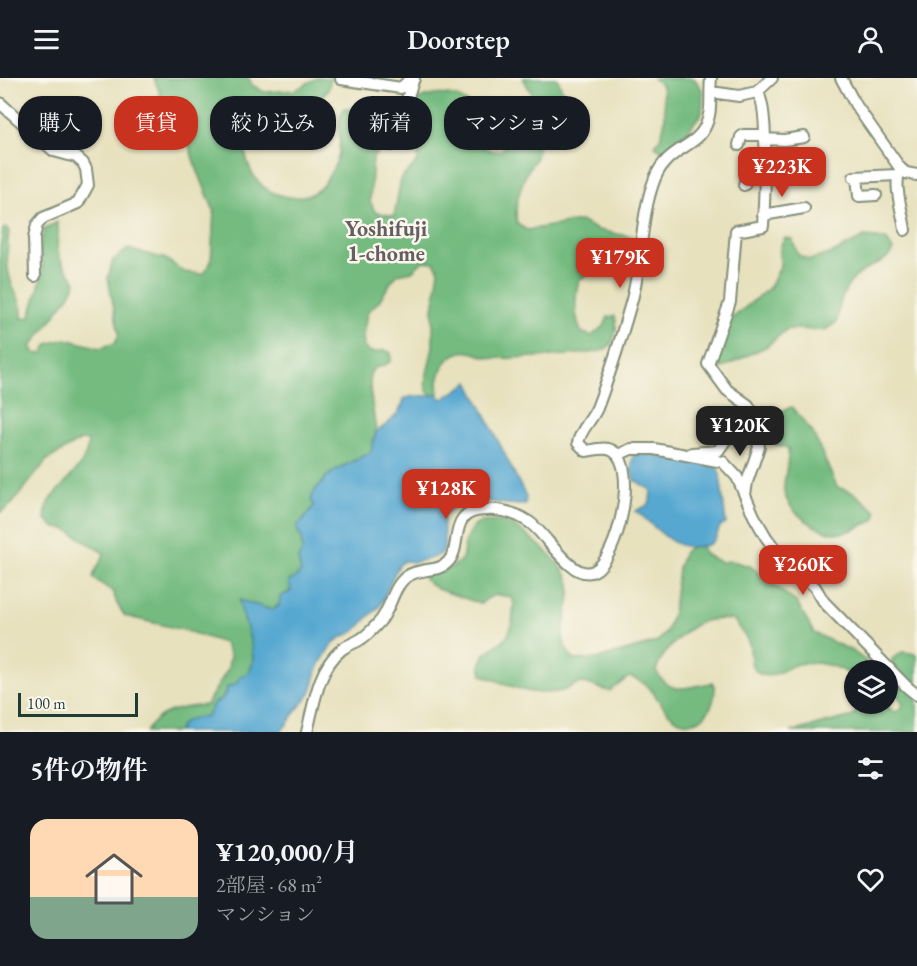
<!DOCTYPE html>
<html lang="ja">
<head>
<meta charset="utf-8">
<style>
  body { margin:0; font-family:"EB Garamond","Noto Serif JP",serif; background:#20242c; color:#f1f3f6; height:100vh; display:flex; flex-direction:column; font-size:22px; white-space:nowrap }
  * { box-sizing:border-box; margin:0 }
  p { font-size:20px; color:#9ea1a6 }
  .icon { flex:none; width:33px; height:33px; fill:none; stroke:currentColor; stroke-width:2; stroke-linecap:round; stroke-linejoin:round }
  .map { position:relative; height:654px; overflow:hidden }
  .panel { display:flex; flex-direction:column; background:#171b24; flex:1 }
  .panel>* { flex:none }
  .banner { position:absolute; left:18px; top:18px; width:600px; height:54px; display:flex; gap:12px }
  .buttons { position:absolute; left:844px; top:582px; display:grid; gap:12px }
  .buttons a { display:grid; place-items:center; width:54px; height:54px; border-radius:50%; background:#171b24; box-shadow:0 2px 4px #0004; font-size:30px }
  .scale { position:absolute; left:18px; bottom:15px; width:120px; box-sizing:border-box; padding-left:6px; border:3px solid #1f3d34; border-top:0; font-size:16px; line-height:21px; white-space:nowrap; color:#1f3d34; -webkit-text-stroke:4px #fbf7ec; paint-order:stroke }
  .price { position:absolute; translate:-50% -51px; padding:0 14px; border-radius:12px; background:#c8321e; color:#fff; font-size:20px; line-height:39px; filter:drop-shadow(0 2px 3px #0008) }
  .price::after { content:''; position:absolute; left:50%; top:36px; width:18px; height:14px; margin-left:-9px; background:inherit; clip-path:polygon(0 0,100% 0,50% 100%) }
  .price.selected { background:#222; color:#fff }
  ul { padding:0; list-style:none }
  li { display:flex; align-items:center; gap:18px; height:150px; padding:0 30px }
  li span { display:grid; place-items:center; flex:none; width:168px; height:120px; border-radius:18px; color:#555 }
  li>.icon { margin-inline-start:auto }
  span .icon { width:72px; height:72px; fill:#fffc; stroke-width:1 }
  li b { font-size:26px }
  h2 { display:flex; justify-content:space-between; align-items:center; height:72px; padding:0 30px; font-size:26px }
  .tag { padding:0 21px; border-radius:24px; background:#171b24; box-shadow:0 2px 4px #0004; font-size:21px; line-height:54px }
  .tag.selected { background:#c8321e; color:#fff }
  header { display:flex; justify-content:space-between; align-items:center; height:78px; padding:0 30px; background:#171b24; font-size:27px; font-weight:600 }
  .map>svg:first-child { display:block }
  .forest { fill:#74bb80; stroke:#4a7c5a; stroke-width:1.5 }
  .water { fill:#56a8d1; stroke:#3a7282; stroke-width:1.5 }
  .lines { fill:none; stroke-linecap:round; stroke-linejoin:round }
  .minor-casing { stroke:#838f79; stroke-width:14 }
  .minor { stroke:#fff; stroke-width:10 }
  .labels { text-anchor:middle; stroke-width:5; stroke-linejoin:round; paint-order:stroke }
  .neighbourhood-label { font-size:22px; font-weight:bold; fill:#645f62; stroke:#fbf7ec }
</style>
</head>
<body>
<header><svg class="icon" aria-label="menu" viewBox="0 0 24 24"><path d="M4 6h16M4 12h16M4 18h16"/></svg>Doorstep<svg class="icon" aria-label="person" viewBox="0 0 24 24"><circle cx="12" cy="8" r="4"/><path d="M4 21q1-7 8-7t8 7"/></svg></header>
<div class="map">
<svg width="917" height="654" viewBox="0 0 917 654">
  <rect width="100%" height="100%" fill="#fbf7ec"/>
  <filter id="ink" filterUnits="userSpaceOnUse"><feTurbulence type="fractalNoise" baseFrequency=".0167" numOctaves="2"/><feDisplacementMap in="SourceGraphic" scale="12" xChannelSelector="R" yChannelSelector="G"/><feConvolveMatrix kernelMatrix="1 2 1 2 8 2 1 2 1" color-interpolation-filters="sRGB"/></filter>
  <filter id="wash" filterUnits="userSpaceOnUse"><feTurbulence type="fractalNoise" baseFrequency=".008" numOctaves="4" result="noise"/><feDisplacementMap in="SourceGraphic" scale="24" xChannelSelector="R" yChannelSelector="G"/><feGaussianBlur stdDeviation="1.35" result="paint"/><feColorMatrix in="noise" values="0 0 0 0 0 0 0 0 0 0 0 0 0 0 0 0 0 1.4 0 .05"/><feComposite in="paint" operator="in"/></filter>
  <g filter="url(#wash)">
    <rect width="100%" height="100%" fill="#e7e1be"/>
    <path class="forest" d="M154,0H249L252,7L264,14L296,12L316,0H331L328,12L287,58L245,72C247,83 249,93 257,102C272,122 310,127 325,104C330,96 338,84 339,75C341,59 336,44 344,30L385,37V68L373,79L370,123L375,134L394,138L401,101L418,83V69L409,63L416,23C435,12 468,14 477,38C479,46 478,58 479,67L492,73H500L511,63L528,62L539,66C537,82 533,83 526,96C519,114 514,128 517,146L527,152L580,143L598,152L633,159L636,172L632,187L593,193L579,202C574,220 574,236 581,254L591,258L604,248L608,239L615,238C618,248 615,265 606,271C598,277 506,281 492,280C480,279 469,269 456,276C442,283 436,300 439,315L433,318L427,313L425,305L433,269V232L439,192L434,184L423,183L412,193L398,196L391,204L379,223L367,235L363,257L364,270L373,275L385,272L391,275V283L383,288L374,290L370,296V311L376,354L371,374L336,392L325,400V403L315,412V428L302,444L298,454C305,464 305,471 298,481L301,494C289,508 291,520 272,532L240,522C241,540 268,593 241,598L236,606L227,609C225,618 223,622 214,625L207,638C196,640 181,640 178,654H146C159,631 181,630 206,627L228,591L230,577L224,565L184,552L125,538L117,526L113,514L93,500C95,489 102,485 104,475L66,451L55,450L45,440C46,434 47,427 50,422C64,403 88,387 88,363L81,362L47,382L12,426L0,435V169L3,151L6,150L9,152C7,167 6,185 10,200C14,218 23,220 22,240L30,239L42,198L43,185L40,171L44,152L57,144C61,155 54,167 59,178C62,187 71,196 76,204L69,218L31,269L36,276L43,275L48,266L66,261L100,270L115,265L119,256L108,200L113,182L128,171L166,181L184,194L203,196L211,184L214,133L194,84L185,54L165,29Z
      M523,0H557L563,14V30L550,39L538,27Z
      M653,0H694L703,13L702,35L687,54L663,73L655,68C669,49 665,30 662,8Z
      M864,159L886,161L893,172C888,182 881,183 870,189C847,201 839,219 837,244L825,252L787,251L767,268L718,292L715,290V279L729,243L770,209L780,189V170L784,160L792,161L798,177L809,182L833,175Z
      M792,329L813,355L837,409L854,415L876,433L875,442C864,446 852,454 840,455C820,457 786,433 784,412C783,398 790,385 788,370C767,365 764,362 760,341Z
      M480,444C487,444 496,442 503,444C522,449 566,487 570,506C574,532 550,557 574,582L597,581L657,564L666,554L673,534L678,490L684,474L690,469L702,468L705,476L720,484L732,483L750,488L797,525L814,555L854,574L872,588L875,592H855V600C840,588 817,582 798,586C786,588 769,607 755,592C748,584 752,576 749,566C746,558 738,550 734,542C724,541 715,540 705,543C688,547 660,576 656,593C671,620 688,608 712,605L715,609C715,623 711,633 701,641C676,654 663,628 652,613C646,606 638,601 629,599L610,613C600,612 592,606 583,605C573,605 571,611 562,613C531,620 510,607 482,597L480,587L485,576L507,559L512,546L514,526L511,519C499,516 490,516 481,526L437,511L424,501L425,497L452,489L462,481L465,465L471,451Z
      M902,574L917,576V654H791L853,638L861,626H887L888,629L894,634L900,632L903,626C889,606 896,601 892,581Z"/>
    <path class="water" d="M469,304L526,419L525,427C508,428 472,418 458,425C453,427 449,434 444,438C441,471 457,477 414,484C409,484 405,481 401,485C391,496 385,526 375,533C367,539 363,546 356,552C349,558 338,558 333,566C326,575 321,583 317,593C314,601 314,608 310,615C306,623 298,629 293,637C289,644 287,648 279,654H178C181,640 196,640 207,638L214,625C223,622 225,618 227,609L236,606L241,598C268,593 241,539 239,522L272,532L279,528L280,519L291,513L289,503L295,500L301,494L298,481L303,470L301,467L302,461L296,448L302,444L314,428L311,421L315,412L324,403L325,400L336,392L371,374L376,354C389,345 401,336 404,321C416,315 427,321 439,315V319L443,321Z
      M635,376L668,378L716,388L720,396L726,446L720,448C717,458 714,466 703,468C673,475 657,449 636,433L648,427L650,424L651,412L634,402L631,393L633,378Z"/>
  </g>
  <g filter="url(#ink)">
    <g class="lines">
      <g class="minor-casing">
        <path id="minor" d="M841,0L855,26L900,90L906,95L917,97
          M341,1L401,10L409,2L414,1
          M757,14L772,0
          M0,25L54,73L76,79L83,85L86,91L88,107L78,125L43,140L37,147L34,160L35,198
          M764,61L784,62L804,59
          M392,67L414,0
          M739,67L741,59L744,57H764
          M901,91C892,105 903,135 905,152
          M854,99L897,97
          M857,99L859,118L876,117
          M744,107L747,96L764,94
          M763,137L804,130
          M618,377L631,371H654L723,384L737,399L754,438L766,459L780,478L815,509L824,524L907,609L917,617
          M688,377L692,375L718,373L734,350L753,339V336L748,327L727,312L708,286L730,224L736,153L763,148C764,126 770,26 757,14L739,18L711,14
          M745,417L747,404L759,369L753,339
          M307,654C314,626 318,591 341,572C347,567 355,565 361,561C369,556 375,549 381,542C391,529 393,509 406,499C419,489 438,495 448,484C464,467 446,432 486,432C501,431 517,436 529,444C546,455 572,504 594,493C618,481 639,388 613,373C605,368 595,372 586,373L578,365C580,352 592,342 597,330C610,296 621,260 631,225C643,184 639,141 655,100C668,69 694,71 705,49C713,34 709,16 711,0"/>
      </g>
      <use href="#minor" class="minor"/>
    </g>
  </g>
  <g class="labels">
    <g class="neighbourhood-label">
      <text x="386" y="158">Yoshifuji<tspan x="386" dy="25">1-chome</tspan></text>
    </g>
  </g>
</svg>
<div class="buttons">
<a><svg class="icon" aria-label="layers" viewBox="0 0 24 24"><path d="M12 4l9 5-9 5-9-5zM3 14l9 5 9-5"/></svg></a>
</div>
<div class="scale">100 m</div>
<b class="price" style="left:782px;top:120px">¥223K</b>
<b class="price" style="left:620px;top:211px">¥179K</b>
<b class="price selected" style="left:740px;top:379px">¥120K</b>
<b class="price" style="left:446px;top:442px">¥128K</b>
<b class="price" style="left:803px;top:518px">¥260K</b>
<div class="banner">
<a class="tag">購入</a>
<a class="tag selected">賃貸</a>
<a class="tag">絞り込み</a>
<a class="tag">新着</a>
<a class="tag">マンション</a>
</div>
</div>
<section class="panel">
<h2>5件の物件<svg class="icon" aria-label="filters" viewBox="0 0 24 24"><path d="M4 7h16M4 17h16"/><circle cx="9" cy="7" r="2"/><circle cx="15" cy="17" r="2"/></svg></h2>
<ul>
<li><span style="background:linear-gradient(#ffd9b3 65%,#7fa58c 0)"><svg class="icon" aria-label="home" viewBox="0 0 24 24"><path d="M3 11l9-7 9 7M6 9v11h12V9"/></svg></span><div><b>¥120,000/月</b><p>2部屋 · 68 m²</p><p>マンション</p></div><svg class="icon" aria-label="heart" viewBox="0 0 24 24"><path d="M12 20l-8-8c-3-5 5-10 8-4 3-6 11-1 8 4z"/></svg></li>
</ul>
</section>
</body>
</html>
